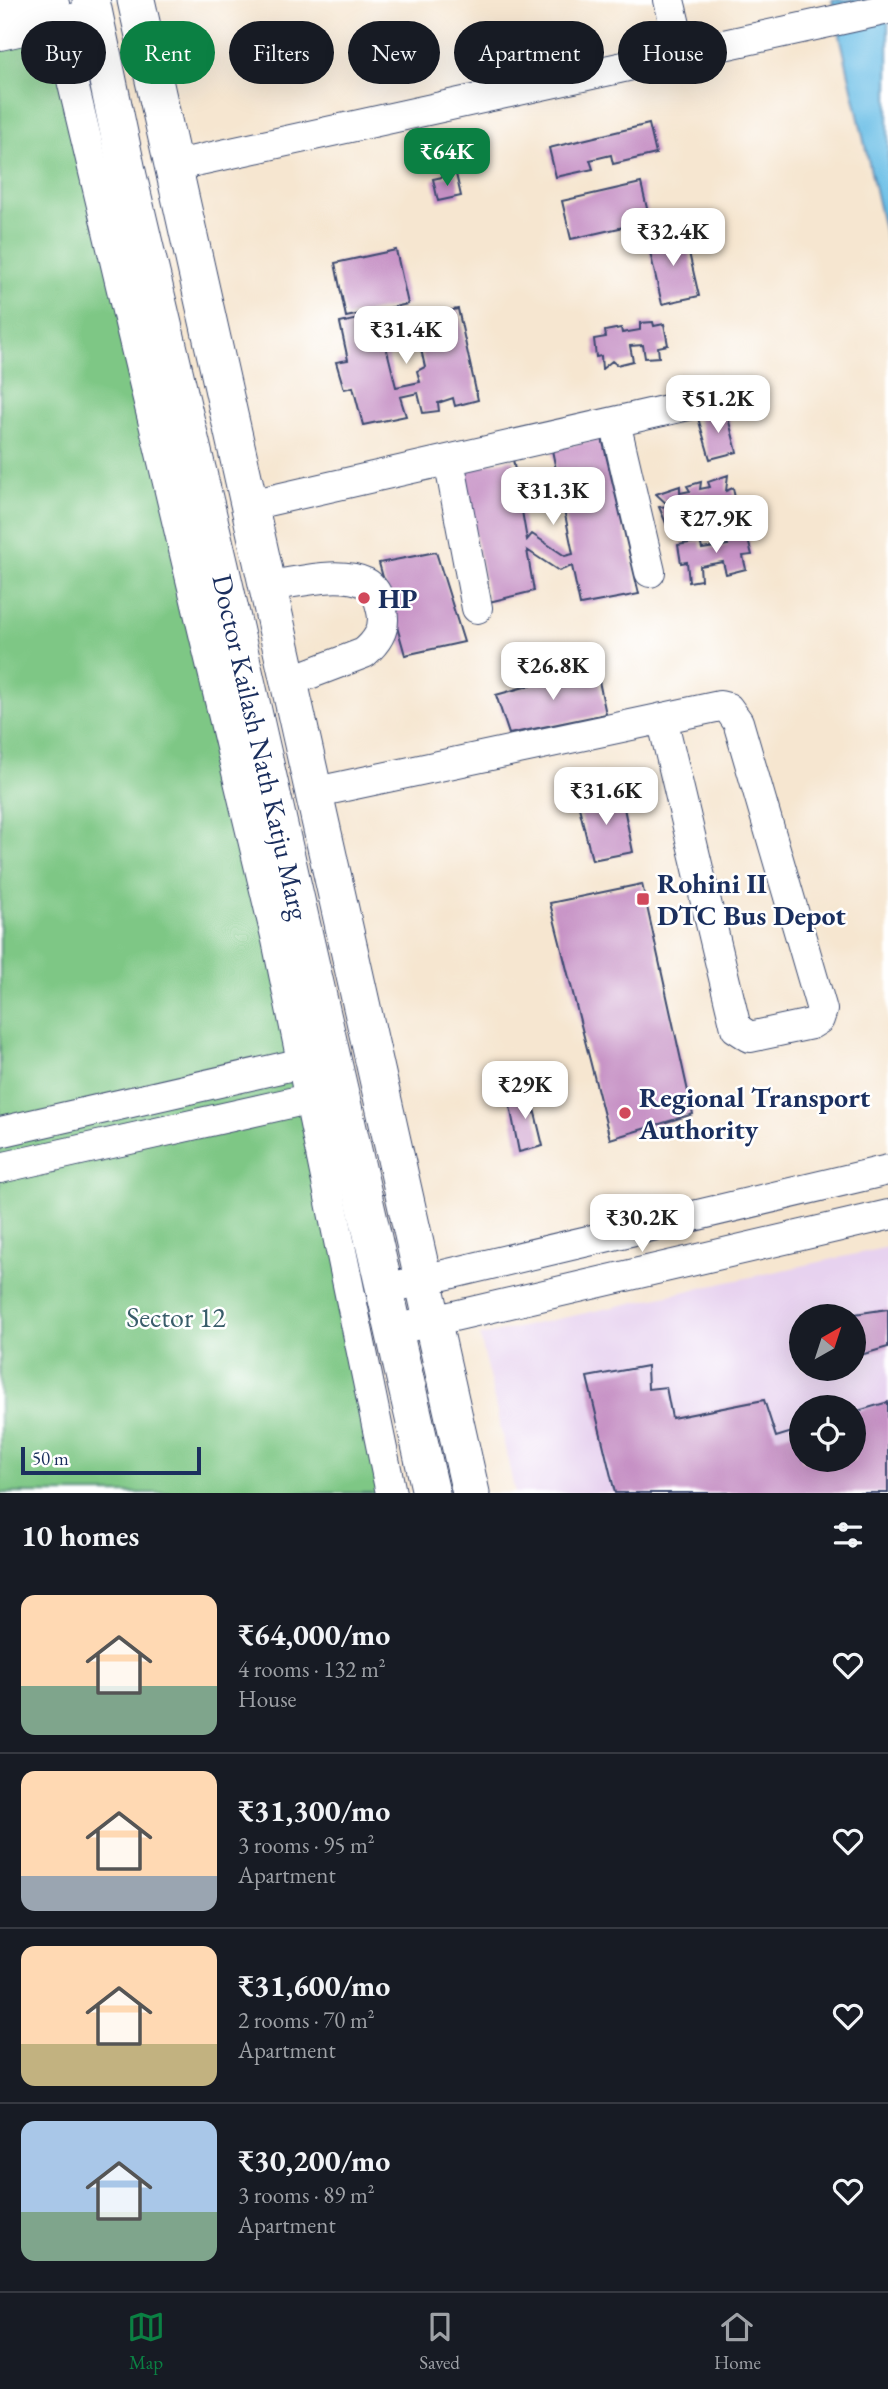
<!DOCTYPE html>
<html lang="en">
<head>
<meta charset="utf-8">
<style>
  body { margin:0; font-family:"EB Garamond",serif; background:#242831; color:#f1f3f6; height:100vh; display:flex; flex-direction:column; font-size:26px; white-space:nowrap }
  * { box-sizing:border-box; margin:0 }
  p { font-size:23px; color:#9ea1a6 }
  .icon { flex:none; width:38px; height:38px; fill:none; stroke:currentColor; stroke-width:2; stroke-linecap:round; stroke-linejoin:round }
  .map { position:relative; height:1493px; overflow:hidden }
  .sheet { display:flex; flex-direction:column; background:#171b24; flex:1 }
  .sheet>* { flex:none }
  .hud { position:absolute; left:21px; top:21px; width:847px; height:63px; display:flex; gap:14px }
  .needle { width:46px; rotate:39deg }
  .tools { position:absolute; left:789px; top:1304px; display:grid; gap:14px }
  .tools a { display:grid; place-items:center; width:77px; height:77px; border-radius:50%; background:#171b24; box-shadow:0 7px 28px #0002; font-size:35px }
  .scale { position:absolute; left:21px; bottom:18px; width:180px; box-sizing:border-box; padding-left:7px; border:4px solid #1b2f5e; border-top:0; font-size:19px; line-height:24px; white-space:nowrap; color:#1b2f5e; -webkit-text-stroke:5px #fff; paint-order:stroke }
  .price { position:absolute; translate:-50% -60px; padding:0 16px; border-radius:14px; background:#fff; color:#222; font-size:23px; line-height:46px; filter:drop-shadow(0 2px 4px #0008) }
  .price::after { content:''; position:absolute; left:50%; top:42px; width:21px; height:16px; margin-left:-10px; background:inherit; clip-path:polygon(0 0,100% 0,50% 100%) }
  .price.active { background:#0b8043; color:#fff }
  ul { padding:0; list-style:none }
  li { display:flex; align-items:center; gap:21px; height:175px; padding:0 21px }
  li+li { border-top:2px solid #363941 }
  li span { display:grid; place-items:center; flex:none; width:196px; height:140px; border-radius:14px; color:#555 }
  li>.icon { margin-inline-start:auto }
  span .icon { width:84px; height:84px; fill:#fffc; stroke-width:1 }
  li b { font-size:30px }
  h2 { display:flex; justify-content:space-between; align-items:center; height:84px; padding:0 21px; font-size:30px }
  .pill { padding:0 24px; border-radius:32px; background:#171b24; box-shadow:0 7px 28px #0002; font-size:24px; line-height:63px }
  .pill.active { background:#0b8043; color:#fff }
  .menu { display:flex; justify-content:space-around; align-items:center; height:98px; border-top:2px solid #363941; background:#171b24; font-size:19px; color:#9ea1a6 }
  .menu a { display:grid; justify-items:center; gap:4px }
  .menu .active { color:#0b8043 }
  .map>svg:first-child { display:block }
  .built { fill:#e7d2ef; fill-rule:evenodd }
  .green { fill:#7ec785; stroke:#4c7b72; stroke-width:2 }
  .water { fill:#69bee6; stroke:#4276a2; stroke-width:2 }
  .building { fill:#c691c5 }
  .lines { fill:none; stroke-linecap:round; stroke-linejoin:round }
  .minor-casing { stroke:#3c4a6f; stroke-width:32 }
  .major-casing { stroke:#3c4a6f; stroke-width:39 }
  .minor { stroke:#fff; stroke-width:30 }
  .major { stroke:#fff; stroke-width:37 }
  .poi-dot { fill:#d1495b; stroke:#fff; stroke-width:2.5 }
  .labels { text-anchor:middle; stroke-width:5; stroke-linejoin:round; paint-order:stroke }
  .poi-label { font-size:28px; font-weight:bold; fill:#1b2f5e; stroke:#fff; text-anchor:start }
  .street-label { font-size:28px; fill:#1b2f5e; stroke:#fff }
  .park-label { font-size:28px; fill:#395d6a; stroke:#fff }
</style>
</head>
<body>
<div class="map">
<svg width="888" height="1493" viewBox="0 0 888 1493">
  <rect width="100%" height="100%" fill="#fff"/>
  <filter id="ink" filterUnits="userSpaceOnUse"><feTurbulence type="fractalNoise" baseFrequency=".0143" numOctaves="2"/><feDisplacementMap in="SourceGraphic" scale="14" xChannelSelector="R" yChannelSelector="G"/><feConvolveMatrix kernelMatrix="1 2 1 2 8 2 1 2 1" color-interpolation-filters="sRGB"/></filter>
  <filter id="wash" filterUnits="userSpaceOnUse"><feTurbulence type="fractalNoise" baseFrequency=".00686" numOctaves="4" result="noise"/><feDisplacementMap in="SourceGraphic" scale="28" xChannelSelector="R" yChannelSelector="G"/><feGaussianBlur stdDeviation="1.57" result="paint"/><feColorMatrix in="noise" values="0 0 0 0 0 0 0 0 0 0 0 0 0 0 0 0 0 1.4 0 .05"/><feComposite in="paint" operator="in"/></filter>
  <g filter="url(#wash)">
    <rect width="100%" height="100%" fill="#f6e6d0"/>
    <path class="built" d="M888,1247V1493H515L480,1336ZM802,1316H854V1368H802ZM802,1407H854V1460H802Z"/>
    <path class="green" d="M0,0H53L397,1493H0Z"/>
    <path class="water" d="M832,0H888V247Z"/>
    <g id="blocks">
      <path class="building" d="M649,124L656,154L613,164L611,155L590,160L593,169L556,177L549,148Z
        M456,174L461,196L438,201L433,179Z
        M641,183L650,221L571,239L562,201Z
        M684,231L699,296L662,304L647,239Z
        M396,250L408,304L346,317L335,263Z
        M458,309L478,400L455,406L453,398L438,403L439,411L423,413L418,393L400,397L406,416L363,425L353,387L344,389L336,362L348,360L340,323L382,314L383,326L392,323L397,338L385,342L396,387L420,382L417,371L425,367L414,318Z
        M653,322L654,326L664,324L668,345L658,347L659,357L645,358L643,345L630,346L633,361L617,365L612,361L602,369L601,356L596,357L594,339L606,337L605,331L621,328L622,333L640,330V323Z
        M726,410L737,452L710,459L698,418Z
        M602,438L639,594L580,605L572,566L559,571L527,550L534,591L489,602L462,470L513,459L527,540L532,534L565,556L573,554L552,450Z
        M728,475L726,491L733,488L738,513L715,519L711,501L687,507L691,524L669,530L659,507L669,506L656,494L680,486V493L690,491L687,486L701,482L700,489L710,487L708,482Z
        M746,532L752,555L743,556L746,569L726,574L723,562L700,566L701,580L689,582L687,562L681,563L678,545L700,541L702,549L728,545L725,536Z
        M436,552L464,642L405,655L379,563Z
        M596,667L606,714L509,734L496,695Z
        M621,793L633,852L592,860L578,803Z
        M642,884L693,1114L610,1139L550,903Z
        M529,1088L543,1146L519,1152L508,1096Z
        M888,1309V1347L854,1357V1314Z
        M647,1366L648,1389L666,1387L672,1418L764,1400L776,1437L802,1429V1460H854V1412L888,1402V1493H615L587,1377Z"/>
    </g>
  </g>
  <g filter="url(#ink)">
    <use href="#blocks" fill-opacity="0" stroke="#3c4a6f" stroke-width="2"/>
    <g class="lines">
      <g class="minor-casing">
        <path id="minor" d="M53,0L277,940L391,1493
          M669,0L682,54
          M0,10L41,0
          M0,35L77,18
          M172,166L888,9
          M615,422L650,572
          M449,460L477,608
          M250,505L715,399
          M267,586C296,583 339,570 366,583C376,588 380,601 382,611C386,629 377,642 364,653L288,682
          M312,793L720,706L728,708L738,722L822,1010L819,1019L811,1024L750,1037L736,1028L662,718
          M0,1132L320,1059
          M0,1168L326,1095
          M385,1289L888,1170
          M394,1330L888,1215"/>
      </g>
      <g class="major-casing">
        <g id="major">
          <path id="s1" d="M91,0L128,176L220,566L431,1493"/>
          <path d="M136,0L471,1493"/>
        </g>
      </g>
      <use href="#minor" class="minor"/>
      <use href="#major" class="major"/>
    </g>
  </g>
  <g class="poi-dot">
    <circle cx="364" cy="598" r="7"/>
    <rect x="636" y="892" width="14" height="14" rx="3.5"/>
    <circle cx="625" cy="1113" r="7"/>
  </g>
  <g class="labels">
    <g class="poi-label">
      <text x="378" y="608">HP</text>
      <text x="657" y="893">Rohini II<tspan x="657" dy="32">DTC Bus Depot</tspan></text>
      <text x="639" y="1107">Regional Transport<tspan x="639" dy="32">Authority</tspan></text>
    </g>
    <g class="street-label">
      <text dy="10" stroke="none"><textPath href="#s1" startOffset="766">Doctor Kailash Nath Katju Marg</textPath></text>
    </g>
    <g class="park-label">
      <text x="176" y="1327">Sector 12</text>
    </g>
  </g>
</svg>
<div class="tools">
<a><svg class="needle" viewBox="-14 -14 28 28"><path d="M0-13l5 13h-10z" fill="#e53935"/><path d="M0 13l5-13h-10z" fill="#9ea1a6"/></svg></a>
<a><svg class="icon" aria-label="locate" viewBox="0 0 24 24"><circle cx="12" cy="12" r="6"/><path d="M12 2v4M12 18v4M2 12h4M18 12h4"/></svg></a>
</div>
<div class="scale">50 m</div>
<b class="price active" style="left:447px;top:188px">₹64K</b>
<b class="price" style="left:673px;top:268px">₹32.4K</b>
<b class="price" style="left:406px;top:366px">₹31.4K</b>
<b class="price" style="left:718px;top:435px">₹51.2K</b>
<b class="price" style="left:553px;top:527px">₹31.3K</b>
<b class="price" style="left:716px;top:555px">₹27.9K</b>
<b class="price" style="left:553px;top:702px">₹26.8K</b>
<b class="price" style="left:606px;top:827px">₹31.6K</b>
<b class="price" style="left:525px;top:1121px">₹29K</b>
<b class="price" style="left:642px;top:1254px">₹30.2K</b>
<div class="hud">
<a class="pill">Buy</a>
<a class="pill active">Rent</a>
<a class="pill">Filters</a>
<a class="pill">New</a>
<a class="pill">Apartment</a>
<a class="pill">House</a>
</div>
</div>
<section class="sheet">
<h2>10 homes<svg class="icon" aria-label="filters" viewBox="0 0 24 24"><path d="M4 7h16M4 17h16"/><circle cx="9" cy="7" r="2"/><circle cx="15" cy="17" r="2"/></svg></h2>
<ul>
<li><span style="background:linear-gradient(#ffd9b3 65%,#7fa58c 0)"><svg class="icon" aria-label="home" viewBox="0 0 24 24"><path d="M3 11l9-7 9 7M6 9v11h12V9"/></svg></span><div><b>₹64,000/mo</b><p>4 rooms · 132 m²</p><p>House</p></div><svg class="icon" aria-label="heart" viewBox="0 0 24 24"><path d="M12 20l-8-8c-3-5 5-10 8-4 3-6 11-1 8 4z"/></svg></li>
<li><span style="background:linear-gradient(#ffd9b3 75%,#9aa5b1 0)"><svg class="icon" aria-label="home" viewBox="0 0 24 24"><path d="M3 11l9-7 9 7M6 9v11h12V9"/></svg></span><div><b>₹31,300/mo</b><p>3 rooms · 95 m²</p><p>Apartment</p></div><svg class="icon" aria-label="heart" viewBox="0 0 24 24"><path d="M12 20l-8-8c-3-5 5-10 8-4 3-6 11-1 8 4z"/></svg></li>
<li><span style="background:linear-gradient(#ffd9b3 70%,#c2b280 0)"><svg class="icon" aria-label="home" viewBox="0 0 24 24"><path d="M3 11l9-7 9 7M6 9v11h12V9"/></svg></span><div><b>₹31,600/mo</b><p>2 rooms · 70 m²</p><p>Apartment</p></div><svg class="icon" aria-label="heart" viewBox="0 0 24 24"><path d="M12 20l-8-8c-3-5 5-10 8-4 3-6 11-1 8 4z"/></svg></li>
<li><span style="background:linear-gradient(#a9c7e8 65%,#7fa58c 0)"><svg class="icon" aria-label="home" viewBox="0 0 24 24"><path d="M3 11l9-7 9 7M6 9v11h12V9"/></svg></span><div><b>₹30,200/mo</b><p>3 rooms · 89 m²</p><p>Apartment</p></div><svg class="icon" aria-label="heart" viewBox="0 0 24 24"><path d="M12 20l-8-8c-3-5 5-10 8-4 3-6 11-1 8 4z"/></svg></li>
</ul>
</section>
<nav class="menu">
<a class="active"><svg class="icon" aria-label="map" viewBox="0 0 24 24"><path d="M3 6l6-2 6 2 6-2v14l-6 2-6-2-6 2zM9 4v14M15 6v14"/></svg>Map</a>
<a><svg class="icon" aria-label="saved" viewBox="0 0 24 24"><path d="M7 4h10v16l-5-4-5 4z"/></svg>Saved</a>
<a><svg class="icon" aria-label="home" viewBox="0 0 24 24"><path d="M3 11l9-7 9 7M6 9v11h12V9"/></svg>Home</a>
</nav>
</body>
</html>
